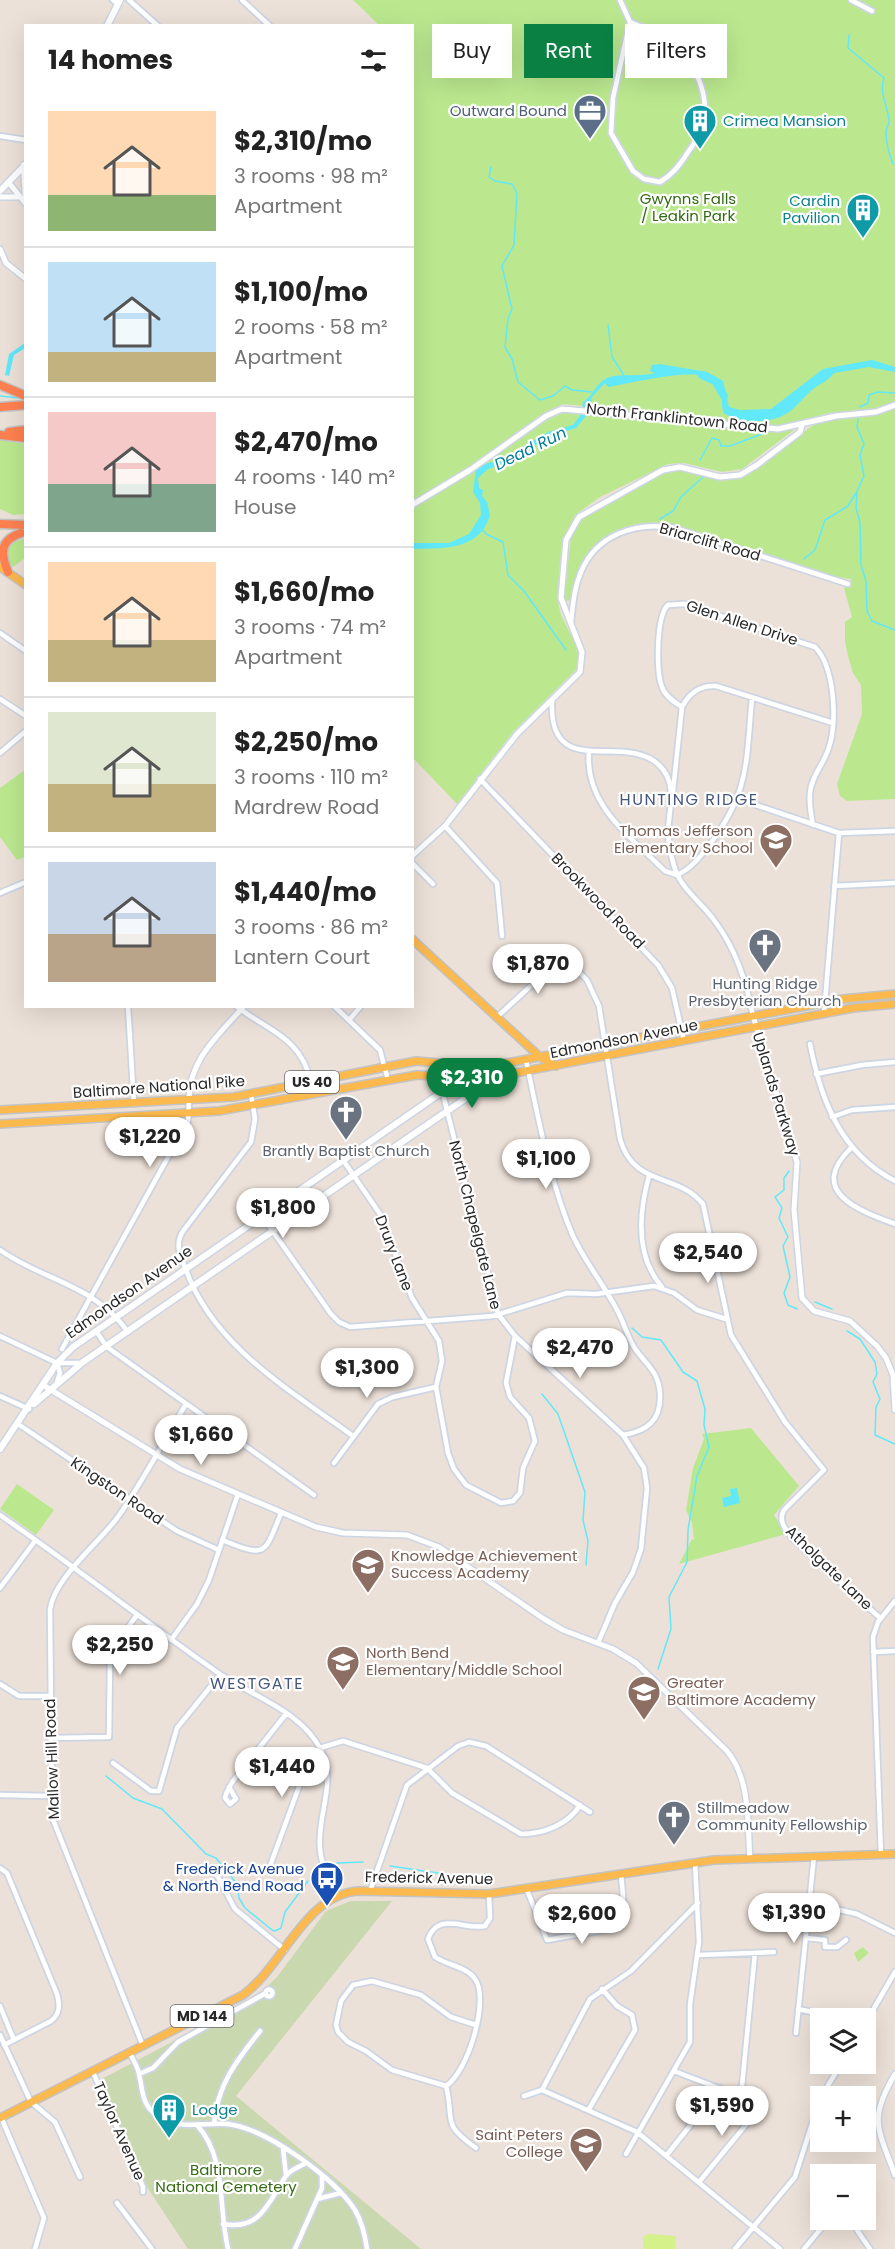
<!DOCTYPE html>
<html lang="en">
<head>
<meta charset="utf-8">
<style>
  body { margin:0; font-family:Poppins,sans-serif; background:#f2f2f2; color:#222; height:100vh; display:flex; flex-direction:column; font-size:22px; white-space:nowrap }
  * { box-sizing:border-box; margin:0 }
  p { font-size:20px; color:#767676 }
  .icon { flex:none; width:33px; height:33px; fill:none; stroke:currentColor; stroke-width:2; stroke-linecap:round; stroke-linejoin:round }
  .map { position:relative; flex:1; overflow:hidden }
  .side { position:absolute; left:24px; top:24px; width:390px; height:984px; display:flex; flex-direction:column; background:#fff; border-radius:0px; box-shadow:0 6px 24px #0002 }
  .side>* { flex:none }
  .hud { position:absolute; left:432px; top:24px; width:372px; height:54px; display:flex; gap:12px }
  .controls { position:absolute; left:810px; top:2008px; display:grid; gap:12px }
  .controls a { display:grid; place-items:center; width:66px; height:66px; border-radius:0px; background:#fff; box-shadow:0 6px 24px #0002; font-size:30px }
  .price { position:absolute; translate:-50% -51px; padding:0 14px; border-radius:21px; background:#fff; color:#222; font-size:20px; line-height:39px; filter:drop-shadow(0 2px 3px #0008) }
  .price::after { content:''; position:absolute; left:50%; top:36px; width:18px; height:14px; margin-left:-9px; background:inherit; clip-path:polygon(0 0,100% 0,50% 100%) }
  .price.current { background:#0b8043; color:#fff }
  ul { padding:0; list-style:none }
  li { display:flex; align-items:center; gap:18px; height:150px; padding:0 24px }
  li+li { border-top:2px solid #e0e0e0 }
  li span { display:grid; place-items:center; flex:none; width:168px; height:120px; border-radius:0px; color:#555 }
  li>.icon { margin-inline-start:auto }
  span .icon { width:72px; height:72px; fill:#fffc; stroke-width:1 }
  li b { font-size:26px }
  h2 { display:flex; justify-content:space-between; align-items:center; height:72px; padding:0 24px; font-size:26px }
  .pill { padding:0 21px; border-radius:0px; background:#fff; box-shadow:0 6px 24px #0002; font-size:21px; line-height:54px }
  .pill.current { background:#0b8043; color:#fff }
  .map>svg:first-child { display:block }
  .green { fill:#bbe88f }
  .cemetery { fill:#c9d8ae }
  .pitch { fill:#d5f18a }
  .water { fill:#61e8f9 }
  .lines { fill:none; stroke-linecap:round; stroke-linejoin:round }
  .stream { stroke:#61e8f9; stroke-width:1.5 }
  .river { stroke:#61e8f9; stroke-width:8 }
  .minor-casing { stroke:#cdd5e3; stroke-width:8 }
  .tertiary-casing { stroke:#cdd5e3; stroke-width:8 }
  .secondary-casing { stroke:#cdd5e3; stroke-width:9 }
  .primary-casing { stroke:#c3c3c3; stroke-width:10 }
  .motorway-casing { stroke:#c3c3c3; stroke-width:11 }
  .minor { stroke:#fff; stroke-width:4.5 }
  .tertiary { stroke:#fff; stroke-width:5 }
  .secondary { stroke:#fff; stroke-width:6 }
  .primary { stroke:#fcb94d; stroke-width:7 }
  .motorway { stroke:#ff8150; stroke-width:8 }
  .labels { text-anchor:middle; stroke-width:4.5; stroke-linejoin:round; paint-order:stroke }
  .shield { fill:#fff; stroke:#686868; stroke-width:1.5 }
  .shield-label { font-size:14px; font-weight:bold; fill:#282828 }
  .service-label { font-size:15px; fill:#4e5e75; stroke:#fff; text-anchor:end }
  .culture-label { font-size:15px; fill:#0d838f; stroke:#fff; text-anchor:start }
  .park-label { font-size:15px; fill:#336a13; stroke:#fff }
  .street-label { font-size:15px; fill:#282828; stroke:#fff }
  .education-label { font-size:15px; fill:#785e54; stroke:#fff; text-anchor:start }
  .worship-label { font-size:15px; fill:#5b616d; stroke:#fff }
  .transit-label { font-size:15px; fill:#164399; stroke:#fff; text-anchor:end }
  .water-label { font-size:16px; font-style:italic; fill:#037e9c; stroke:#fff }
  .neighbourhood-label { font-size:16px; letter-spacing:1.5px; fill:#45577c; stroke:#fff }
</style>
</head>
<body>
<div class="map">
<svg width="895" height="2249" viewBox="0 0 895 2249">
  <rect width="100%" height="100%" fill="#ece1d8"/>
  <path class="green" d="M353,0H895V402L875,409L830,413L776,426L563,404L550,410L476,463L413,501L412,26L379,25Z
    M895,407V799L847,801L840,796L837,784L862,714L861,685L853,673L848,656L845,642V622L852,617L844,588L850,585L851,579L834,577C800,566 766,555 733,544C711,537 689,528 667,524C614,515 580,552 570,600L567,601L564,598L571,537L586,514L668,471H687L720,479L746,475L812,426L825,420Z
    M564,410L794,430L742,469L722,472L684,463L668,464L600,497L575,515L562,542L557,597L561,615L579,651L578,668L514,731L457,804L413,758L412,506L547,418Z
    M0,440L25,444V514L13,515L0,509Z
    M25,538V558L13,567L7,561L8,545Z
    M25,770V857L17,860L0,837V788Z
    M751,1428L799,1486L774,1515L786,1534L679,1564L692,1539L694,1540L692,1523L686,1510L693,1468L704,1439L702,1434Z
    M17,1484L54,1510L36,1535L0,1509Z
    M863,1947L869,1953L858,1962L854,1953Z"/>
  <path class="cemetery" d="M351,1901H392L236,2096L421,2249H188L145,2184L100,2080L255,1998L277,1977L326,1911Z"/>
  <path class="pitch" d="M648,2234L676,2236L675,2249H643V2237Z"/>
  <path class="water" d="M25,343V348L14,355L9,376L5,375L9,354Z
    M872,360L895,367V372L869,367L834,373C826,383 820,383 812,390C803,397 795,410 784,415C769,424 738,423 724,413C719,403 726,391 717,382C700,364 631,384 608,387L605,383L591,398L592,402L586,416L576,428L552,435L509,462L488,469L478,478L479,488L483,490L482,496L487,502L490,515C480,551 442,548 413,549L412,543H449L469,534L481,515L480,503L473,492L476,470L484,464L498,461L548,432L573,425L582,413L583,402C593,396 596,383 607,378C618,373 641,377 655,373L650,371L652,365L660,364L707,372L723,381L729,407L740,410L771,409L823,369Z
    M737,1488L740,1503L724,1507L722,1498L731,1496L730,1489Z"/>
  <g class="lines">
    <path class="stream" d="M849,35L848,48L884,78C879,92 887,105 889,119C890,125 886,126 886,132C886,143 889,154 893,164
      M491,167L489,177L495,181L512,184L517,193L514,245L502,266L512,309L508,319L505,347L512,359L518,382L540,400L553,396L565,386L572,390L592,392
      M608,325L612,357L625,377
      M0,396L18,398
      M860,407L868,403L869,395L878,392L895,393
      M858,419L857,427L864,444L860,455L864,476L857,491L856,508L860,523L861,565L866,581L867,611L872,621L895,630
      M700,460L712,438L719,440L721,446H730L767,432
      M660,519L673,511L681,497L703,477
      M482,529L486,534L503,542L508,575L524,591L566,650
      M804,559L815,550L825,520L848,506L856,493
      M789,1171L784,1178V1190L775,1197L782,1208L779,1218L788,1237L783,1246L790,1277L784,1293L788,1305L797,1309
      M815,1302L832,1309
      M632,1328L642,1337L661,1340L683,1372L697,1381L705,1409L704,1425L709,1447L697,1476L688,1530L687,1562L669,1597L671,1629L658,1669
      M847,1331L860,1339L875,1362L877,1374L873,1382L880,1399L876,1407L875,1435L895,1444
      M542,1394L558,1414L585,1492L583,1520L588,1541L586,1565
      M106,1776L133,1798L162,1809L206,1854L216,1858L237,1884L239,1898L245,1908L272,1930L275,1931L281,1928L285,1912L308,1881
      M337,1863L363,1862
      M390,1866L485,1880"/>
    <path class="river" d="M702,375L715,381L724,396"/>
    <g class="minor-casing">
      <path id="minor" d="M113,0L118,4
        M129,0L158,26
        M242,0L270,26
        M620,0L630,22L613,98L611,133L633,171L644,179L660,182C677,172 682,160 693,145C716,113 703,72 675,46C663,35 645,28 630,22
        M851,0L872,11
        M0,136L26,140
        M571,622C573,605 574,588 581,572C596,535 636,521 674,528L848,584
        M0,633L26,651
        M0,699L26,716
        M552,700C548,783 623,731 659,765C679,784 668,811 668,835C669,845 671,856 674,866C680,888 701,902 714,920C736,949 746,981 753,1016
        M682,707C674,702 665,696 662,687C656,672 656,616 668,605L684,604L815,647C835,667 838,725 828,750C823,765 811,777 810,793C809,804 811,815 813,825
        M589,751C584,805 630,836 665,871L677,875
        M0,753L26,731
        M480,779L658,965L672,988L684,1041
        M673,791L682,707C689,693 699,685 716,686L833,723
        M738,799L839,833L895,831
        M445,826L497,883L502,936
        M412,863L433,884
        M677,875C691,869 701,856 710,844C750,791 746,761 752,698
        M834,886L895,883
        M0,893L26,882
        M128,1006L134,1104
        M236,1006C268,1031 301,1037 311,1082
        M334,1006L380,1050L388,1080
        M824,1014L839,833
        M497,1017L563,956L587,980L599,1006L620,1139C634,1188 677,1172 703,1204L731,1335L785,1422L824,1470L784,1510C777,1521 787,1531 793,1539L880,1618
        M349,1020L361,1006
        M810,1044C821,1101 841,1153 895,1181
        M526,1060C538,1117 550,1183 573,1236C585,1262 604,1285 617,1310C624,1322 627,1336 634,1347C645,1364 659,1371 660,1394C661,1420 648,1431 623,1435
        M435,1062L498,1314L515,1336L623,1435L644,1468L647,1488L641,1549L633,1572L615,1603L598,1643
        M816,1074L862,1065L895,1062
        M251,1094L255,1119L251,1142L183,1231C174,1245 181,1257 186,1270C214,1347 290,1390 353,1436
        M832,1117L852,1110L895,1107
        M851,1148C807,1191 857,1210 895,1224
        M343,1160L380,1214L412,1298L439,1341L442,1361L436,1387L448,1453L454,1469L466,1485L501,1503L513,1501L520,1493L523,1468L535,1441L529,1418L510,1397L506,1383L515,1336
        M649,1176C639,1212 635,1256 662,1287
        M262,1216L331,1314L339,1322L350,1327L493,1316L567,1293L596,1294L654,1286L674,1293L697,1310L726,1319
        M0,1250C44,1281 94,1284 128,1332
        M96,1331L107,1347L314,1495
        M0,1336L57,1363H81
        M62,1349L188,1121L189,1101
        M57,1363L60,1373L57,1382
        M0,1396L29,1409
        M18,1424L177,1531L219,1550
        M334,1463L378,1404L393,1397L436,1387
        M0,1515C74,1566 144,1621 217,1672C251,1696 302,1711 321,1750C337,1783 317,1815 320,1848C321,1865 329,1880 336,1895
        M222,1540C267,1558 264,1555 281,1513
        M0,1588L35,1541
        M171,1640L197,1604L209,1580L238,1494
        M873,1652L895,1651
        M0,1684L19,1696H50
        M50,1738L109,1737L110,1660L115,1645L137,1615
        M320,1748L343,1741L427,1768L452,1793L521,1834C544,1834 569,1824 580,1805
        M113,1763L151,1791H159L177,1728L220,1675
        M229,1787L236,1799L230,1804L225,1798C226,1792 230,1786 233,1781L286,1714
        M0,1795L50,1796
        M881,1854L873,1637L878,1622L895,1601
        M206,1865L218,1877L235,1909L285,1950
        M270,1866L304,1773L311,1763L324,1758
        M0,1868L7,1873L57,1994C60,2005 60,2014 51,2021L4,2045
        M527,1890L547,1940L615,1928C628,1916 622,1890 621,1874
        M370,1891L407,1785L458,1746L469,1742L486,1746L590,1812
        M810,1903L857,1914L895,1933
        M806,1938L825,1940V1947H837L846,1940
        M699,1955L774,1952
        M265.5 1993a3.5 3.5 0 1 1 7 0a3.5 3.5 0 1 1-7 0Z
        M0,2006L14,2040
        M798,2009L845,2019
        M866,2022L895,1972
        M796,2033L814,1856
        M0,2035L31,2102L55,2122L80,2177
        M143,2046L52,1817L50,1609C56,1575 101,1542 120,1514C144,1479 164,1441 186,1404
        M130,2053C133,2060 138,2067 139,2074C143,2090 141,2103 156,2115C177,2131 204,2122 228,2124C266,2129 334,2177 355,2210C362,2222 365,2235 367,2249
        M674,2071L734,2094L764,2098L763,2104L699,2182
        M93,2072L143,2187V2192
        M139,2074L153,2068L178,2042L266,1993
        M446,2086L392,2070L366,2051L348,2042L338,2032L336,2025L341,2001L353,1985L372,1981L421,1995L451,2017L476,2025
        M446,2086C468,2072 490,1999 475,1979C467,1967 447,1965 435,1957L428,1939C438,1911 464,1930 485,1926L490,1918L489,1894
        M446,2086C455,2121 440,2123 476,2148
        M542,2090L637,2132L780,2249
        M524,2096L542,2090L590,1999L631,1971L698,1903
        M741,2096L755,1953
        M821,2097L841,2064
        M589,2109L635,2030L632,2015L617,2006L602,1989
        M1,2117L44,2218L35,2249
        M214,2124C217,2085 237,2060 260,2031
        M197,2125C227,2158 218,2207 228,2249
        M283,2148L286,2175
        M626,2154L690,2042V2004L699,1942L695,1862
        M666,2156L720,2088
        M317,2199L341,2193
        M117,2203L152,2249
        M850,2220L870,2249
        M223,2224C262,2231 269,2200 286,2176C290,2170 299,2167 306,2163
        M295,2249L322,2188V2176
        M735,2249L795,2177L820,2099
        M804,2249L828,2220"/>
    </g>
    <g class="tertiary-casing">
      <path id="tertiary" d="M9,183L26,204
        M0,197H19
        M0,249L6,263L26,279
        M412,505L470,470L546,416L562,409L778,429L836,416L876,412L895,405
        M412,856L445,826L517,734L580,672L582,652L561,598L566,540L579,517L663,470L680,467L720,477L740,475L757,465L800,432L802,425
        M753,1016L797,1162L794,1210L802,1298L814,1311L850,1321L877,1346L886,1358L893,1375L895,1410
        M189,1101C188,1060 219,1035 244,1006
        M43,1385L180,1469L316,1527L343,1533L407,1535L439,1547L544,1619L563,1630L613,1649L636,1663L727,1751C751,1780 747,1822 750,1858
        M895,2074C868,2119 878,2129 895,2175"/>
    </g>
    <g class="secondary-casing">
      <path id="secondary" d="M107,26L120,0
        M24,165L26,200
        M0,191L26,164
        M34,1404L83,1362L354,1175L475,1092L508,1076
        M0,1449L57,1363L73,1347L442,1092L461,1080L490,1068"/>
    </g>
    <g class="primary-casing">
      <path id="primary" d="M0,567L26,585
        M412,939L540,1057L556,1066
        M0,1110L234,1097L416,1061L486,1067L843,999L895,994
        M0,1124L219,1111L417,1075L484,1079L853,1008L895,1004
        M0,2118L243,1995C284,1965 305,1894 359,1891L489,1894L714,1860L895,1854"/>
    </g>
    <g class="motorway-casing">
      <path id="motorway" d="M0,385L26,396
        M0,407L26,405
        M9,432L26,430
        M0,435L26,438
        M0,524L26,525
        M8,572C0,553 0,540 21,533"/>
    </g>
    <use href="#minor" class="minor"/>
    <use href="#tertiary" class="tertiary"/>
    <use href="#secondary" class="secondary"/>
    <use href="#primary" class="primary"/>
    <use href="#motorway" class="motorway"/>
  </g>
  <defs>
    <g id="office-pin" transform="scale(1.725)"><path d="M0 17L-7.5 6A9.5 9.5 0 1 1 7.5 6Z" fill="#5c6f8a" stroke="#fff"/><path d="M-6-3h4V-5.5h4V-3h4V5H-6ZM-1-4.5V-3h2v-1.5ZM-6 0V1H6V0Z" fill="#fff"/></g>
    <g id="building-pin" transform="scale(1.725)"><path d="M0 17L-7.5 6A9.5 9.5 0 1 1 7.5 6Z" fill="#0f9aa8" stroke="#fff"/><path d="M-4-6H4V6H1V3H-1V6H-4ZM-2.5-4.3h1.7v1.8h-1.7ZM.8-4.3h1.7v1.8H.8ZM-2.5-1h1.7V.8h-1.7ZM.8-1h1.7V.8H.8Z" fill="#fff"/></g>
    <g id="school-pin" transform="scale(1.725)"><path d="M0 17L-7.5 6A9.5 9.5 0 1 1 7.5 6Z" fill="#8d6e63" stroke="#fff"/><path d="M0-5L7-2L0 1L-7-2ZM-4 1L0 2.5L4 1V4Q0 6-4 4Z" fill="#fff"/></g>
    <g id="church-pin" transform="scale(1.725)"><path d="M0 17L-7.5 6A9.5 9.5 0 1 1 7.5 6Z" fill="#6b7280" stroke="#fff"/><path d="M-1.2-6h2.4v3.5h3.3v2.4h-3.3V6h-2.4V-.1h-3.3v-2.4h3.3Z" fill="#fff"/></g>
    <g id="bus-pin" transform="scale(1.725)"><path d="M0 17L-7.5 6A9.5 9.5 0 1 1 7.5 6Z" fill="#1a4fb4" stroke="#fff"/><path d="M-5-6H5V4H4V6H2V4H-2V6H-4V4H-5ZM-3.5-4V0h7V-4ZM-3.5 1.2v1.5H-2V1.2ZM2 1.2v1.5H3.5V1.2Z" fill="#fff"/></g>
  </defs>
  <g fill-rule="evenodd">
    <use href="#office-pin" x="590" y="111"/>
    <use href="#building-pin" x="700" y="121"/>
    <use href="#building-pin" x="863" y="210"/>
    <use href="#school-pin" x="776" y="840"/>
    <use href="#church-pin" x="765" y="945"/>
    <use href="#church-pin" x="346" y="1112"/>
    <use href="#school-pin" x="368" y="1565"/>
    <use href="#school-pin" x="343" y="1662"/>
    <use href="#school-pin" x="644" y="1692"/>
    <use href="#church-pin" x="674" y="1817"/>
    <use href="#bus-pin" x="327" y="1878"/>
    <use href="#building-pin" x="169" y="2110"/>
    <use href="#school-pin" x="586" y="2144"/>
  </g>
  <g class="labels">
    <g class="shield">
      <rect x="285" y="1071" width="54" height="22" rx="4.5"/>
      <rect x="170.5" y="2005" width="63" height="22" rx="4.5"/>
    </g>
    <g class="shield-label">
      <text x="312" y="1087">US 40</text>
      <text x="202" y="2021">MD 144</text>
    </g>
    <g class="service-label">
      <text x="567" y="116">Outward Bound</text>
    </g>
    <g class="culture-label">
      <text x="723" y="126">Crimea Mansion</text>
      <text x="840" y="206" text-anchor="end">Cardin<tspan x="840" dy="17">Pavilion</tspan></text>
      <text x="192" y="2115">Lodge</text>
    </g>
    <g class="park-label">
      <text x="688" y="204">Gwynns Falls<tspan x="688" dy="17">/ Leakin Park</tspan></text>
      <text x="226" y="2175">Baltimore<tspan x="226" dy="17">National Cemetery</tspan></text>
    </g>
    <g class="street-label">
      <text transform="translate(677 418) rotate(6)" y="5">North Franklintown Road</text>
      <text transform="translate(710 542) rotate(16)" y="5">Briarclift Road</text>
      <text transform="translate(742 623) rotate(18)" y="5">Glen Allen Drive</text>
      <text transform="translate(598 901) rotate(46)" y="5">Brookwood Road</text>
      <text transform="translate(624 1039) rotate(-11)" y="5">Edmondson Avenue</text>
      <text transform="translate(159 1087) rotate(-4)" y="5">Baltimore National Pike</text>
      <text transform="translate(776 1094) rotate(73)" y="5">Uplands Parkway</text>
      <text transform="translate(475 1225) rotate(76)" y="5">North Chapelgate Lane</text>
      <text transform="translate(394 1253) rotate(69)" y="5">Drury Lane</text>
      <text transform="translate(129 1292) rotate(-35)" y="5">Edmondson Avenue</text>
      <text transform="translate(117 1491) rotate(34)" y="5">Kingston Road</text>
      <text transform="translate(829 1568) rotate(44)" y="5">Atholgate Lane</text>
      <text transform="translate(52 1759) rotate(-92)" y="5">Mallow Hill Road</text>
      <text transform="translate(429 1878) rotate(1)" y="5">Frederick Avenue</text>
      <text transform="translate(119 2131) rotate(66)" y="5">Taylor Avenue</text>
    </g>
    <g class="education-label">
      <text x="753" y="836" text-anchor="end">Thomas Jefferson<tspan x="753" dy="17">Elementary School</tspan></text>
      <text x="391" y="1561">Knowledge Achievement<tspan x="391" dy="17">Success Academy</tspan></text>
      <text x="366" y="1658">North Bend<tspan x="366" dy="17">Elementary/Middle School</tspan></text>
      <text x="667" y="1688">Greater<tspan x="667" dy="17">Baltimore Academy</tspan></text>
      <text x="563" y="2140" text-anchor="end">Saint Peters<tspan x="563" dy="17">College</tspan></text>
    </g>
    <g class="worship-label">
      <text x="765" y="989">Hunting Ridge<tspan x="765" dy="17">Presbyterian Church</tspan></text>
      <text x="346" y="1156">Brantly Baptist Church</text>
      <text x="697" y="1813" text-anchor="start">Stillmeadow<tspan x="697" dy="17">Community Fellowship</tspan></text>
    </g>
    <g class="transit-label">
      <text x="304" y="1874">Frederick Avenue<tspan x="304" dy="17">&amp; North Bend Road</tspan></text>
    </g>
    <g class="water-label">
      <text transform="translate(530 448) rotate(-26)" y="6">Dead Run</text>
    </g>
    <g class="neighbourhood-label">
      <text x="689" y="805">HUNTING RIDGE</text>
      <text x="257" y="1689">WESTGATE</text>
    </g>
  </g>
</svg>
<div class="controls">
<a><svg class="icon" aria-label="layers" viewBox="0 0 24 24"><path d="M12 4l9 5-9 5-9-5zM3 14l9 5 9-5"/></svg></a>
<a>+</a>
<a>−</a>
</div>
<b class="price" style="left:538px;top:995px">$1,870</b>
<b class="price current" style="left:472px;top:1109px">$2,310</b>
<b class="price" style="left:150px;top:1168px">$1,220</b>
<b class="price" style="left:546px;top:1190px">$1,100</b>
<b class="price" style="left:283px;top:1239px">$1,800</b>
<b class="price" style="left:708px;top:1284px">$2,540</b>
<b class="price" style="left:580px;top:1379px">$2,470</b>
<b class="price" style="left:367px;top:1399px">$1,300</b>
<b class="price" style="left:201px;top:1466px">$1,660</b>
<b class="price" style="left:120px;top:1676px">$2,250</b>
<b class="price" style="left:282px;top:1798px">$1,440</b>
<b class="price" style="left:794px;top:1944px">$1,390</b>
<b class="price" style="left:582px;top:1945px">$2,600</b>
<b class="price" style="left:722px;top:2137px">$1,590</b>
<div class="hud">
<a class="pill">Buy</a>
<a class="pill current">Rent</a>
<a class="pill">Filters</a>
</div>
<section class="side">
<h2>14 homes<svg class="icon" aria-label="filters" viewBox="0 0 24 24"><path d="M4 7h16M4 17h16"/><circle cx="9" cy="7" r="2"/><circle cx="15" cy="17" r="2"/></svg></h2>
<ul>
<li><span style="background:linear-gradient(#ffd9b3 70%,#8fb573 0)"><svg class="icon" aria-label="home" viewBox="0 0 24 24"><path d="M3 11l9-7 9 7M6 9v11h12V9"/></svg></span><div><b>$2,310/mo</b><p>3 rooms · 98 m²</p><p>Apartment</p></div></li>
<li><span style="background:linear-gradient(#bfe0f5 75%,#c2b280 0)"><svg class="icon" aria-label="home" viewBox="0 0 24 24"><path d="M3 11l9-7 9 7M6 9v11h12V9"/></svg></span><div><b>$1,100/mo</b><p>2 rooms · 58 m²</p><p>Apartment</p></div></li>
<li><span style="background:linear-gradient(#f6c9c9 60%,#7fa58c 0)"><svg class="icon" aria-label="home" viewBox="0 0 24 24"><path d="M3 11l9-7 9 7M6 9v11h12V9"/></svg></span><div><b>$2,470/mo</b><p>4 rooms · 140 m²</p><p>House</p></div></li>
<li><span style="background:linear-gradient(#ffd9b3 65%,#c2b280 0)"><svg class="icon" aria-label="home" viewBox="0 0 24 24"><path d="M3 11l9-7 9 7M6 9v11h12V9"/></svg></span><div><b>$1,660/mo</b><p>3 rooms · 74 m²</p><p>Apartment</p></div></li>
<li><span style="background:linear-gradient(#dfe7d0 60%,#c2b280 0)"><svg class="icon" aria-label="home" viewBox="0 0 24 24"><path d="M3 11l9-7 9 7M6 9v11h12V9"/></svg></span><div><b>$2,250/mo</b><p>3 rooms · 110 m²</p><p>Mardrew Road</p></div></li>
<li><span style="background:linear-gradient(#c9d6e8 60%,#b9a48a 0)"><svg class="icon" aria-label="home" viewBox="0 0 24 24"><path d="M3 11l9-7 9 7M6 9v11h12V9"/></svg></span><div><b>$1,440/mo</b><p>3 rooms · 86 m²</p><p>Lantern Court</p></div></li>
</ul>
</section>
</div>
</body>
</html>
